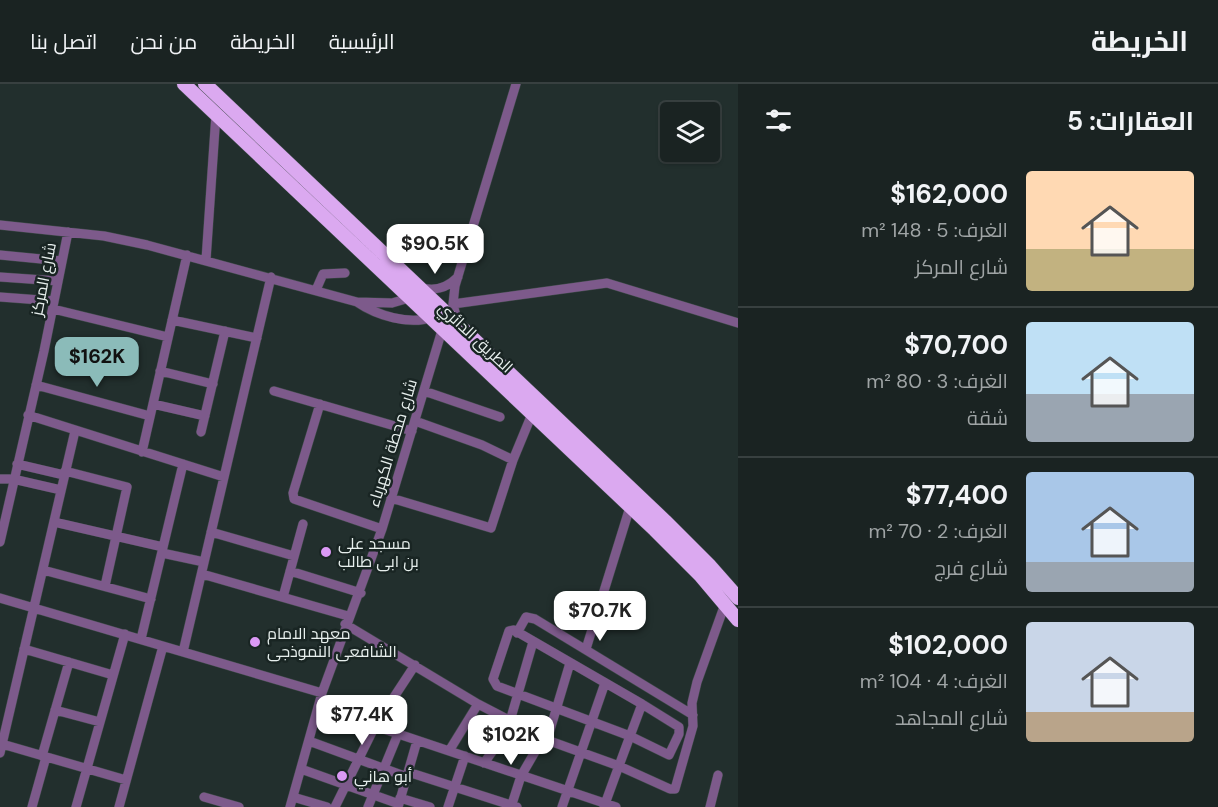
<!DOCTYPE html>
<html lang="ar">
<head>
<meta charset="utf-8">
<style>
  body { margin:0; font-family:"DM Sans",Cairo,sans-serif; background:#232b2a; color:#f1f3f6; direction:rtl; height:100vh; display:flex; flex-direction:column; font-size:22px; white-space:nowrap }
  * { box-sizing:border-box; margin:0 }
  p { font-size:20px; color:#9fa4a5 }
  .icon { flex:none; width:33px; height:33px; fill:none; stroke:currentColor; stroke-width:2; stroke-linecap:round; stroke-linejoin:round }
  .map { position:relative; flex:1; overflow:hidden; direction:ltr }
  .panel { display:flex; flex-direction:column; background:#1a2322; width:480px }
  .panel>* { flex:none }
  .controls { position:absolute; left:660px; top:18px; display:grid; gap:12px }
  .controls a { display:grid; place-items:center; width:60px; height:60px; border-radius:6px; background:#1a2322; box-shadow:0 2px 4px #0004,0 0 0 2px #384040; font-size:30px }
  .price { position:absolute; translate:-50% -51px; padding:0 14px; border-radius:12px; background:#fff; color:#222; font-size:20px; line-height:39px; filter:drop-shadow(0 2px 3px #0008) }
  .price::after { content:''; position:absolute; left:50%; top:36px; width:18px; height:14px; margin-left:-9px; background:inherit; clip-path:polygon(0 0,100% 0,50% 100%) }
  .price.current { background:#8bbbb9; color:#111 }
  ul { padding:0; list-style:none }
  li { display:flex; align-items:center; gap:18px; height:150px; padding:0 24px }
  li+li { border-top:2px solid #384040 }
  li span { display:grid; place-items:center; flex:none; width:168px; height:120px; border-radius:6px; color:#555 }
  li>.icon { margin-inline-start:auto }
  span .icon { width:72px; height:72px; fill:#fffc; stroke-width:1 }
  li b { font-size:26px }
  h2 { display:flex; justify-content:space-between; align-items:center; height:72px; padding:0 24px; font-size:26px }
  header { display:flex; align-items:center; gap:36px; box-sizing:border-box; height:84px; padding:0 30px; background:#1a2322; border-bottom:2px solid #384040 }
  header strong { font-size:28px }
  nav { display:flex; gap:33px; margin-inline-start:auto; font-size:21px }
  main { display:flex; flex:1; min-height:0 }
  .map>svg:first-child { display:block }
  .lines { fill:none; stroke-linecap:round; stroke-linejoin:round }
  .minor-casing { stroke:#3e4a48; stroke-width:10 }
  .highway-casing { stroke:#3e4a48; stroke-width:15 }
  .minor { stroke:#7d5a8b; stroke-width:9 }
  .highway { stroke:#dba9f0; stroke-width:14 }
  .poi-dot { fill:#db99f5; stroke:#192523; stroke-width:2 }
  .labels { text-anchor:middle; stroke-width:5; stroke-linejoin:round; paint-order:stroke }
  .street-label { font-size:16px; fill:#e7efed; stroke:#192523 }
  .poi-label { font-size:16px; fill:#e7efed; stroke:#192523; text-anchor:start }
</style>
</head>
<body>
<header>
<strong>الخريطة</strong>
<nav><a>الرئيسية</a><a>الخريطة</a><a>من نحن</a><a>اتصل بنا</a></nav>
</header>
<main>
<section class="panel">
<h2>العقارات: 5<svg class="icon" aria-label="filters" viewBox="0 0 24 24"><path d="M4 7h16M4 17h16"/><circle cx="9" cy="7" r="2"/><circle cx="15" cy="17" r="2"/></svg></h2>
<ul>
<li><span style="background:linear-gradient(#ffd9b3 65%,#c2b280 0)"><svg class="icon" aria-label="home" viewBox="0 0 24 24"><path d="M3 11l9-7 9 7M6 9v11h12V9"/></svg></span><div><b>$162,000</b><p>الغرف: 5 · 148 m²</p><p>شارع المركز</p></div></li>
<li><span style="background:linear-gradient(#bfe0f5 60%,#9aa5b1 0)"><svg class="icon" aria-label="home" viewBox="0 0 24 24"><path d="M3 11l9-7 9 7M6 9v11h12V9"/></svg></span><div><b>$70,700</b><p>الغرف: 3 · 80 m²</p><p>شقة</p></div></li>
<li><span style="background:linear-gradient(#a9c7e8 75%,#9aa5b1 0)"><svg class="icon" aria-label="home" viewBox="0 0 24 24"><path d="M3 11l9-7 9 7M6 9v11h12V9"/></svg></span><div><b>$77,400</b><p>الغرف: 2 · 70 m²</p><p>شارع فرج</p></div></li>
<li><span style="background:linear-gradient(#c9d6e8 75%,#b9a48a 0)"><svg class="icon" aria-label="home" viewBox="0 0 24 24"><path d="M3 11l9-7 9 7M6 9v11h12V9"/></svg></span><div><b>$102,000</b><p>الغرف: 4 · 104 m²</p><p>شارع المجاهد</p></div></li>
</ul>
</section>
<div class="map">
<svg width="738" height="723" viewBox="0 0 738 723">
  <rect width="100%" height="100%" fill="#222f2d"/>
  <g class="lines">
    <g class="minor-casing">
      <path id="minor" d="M0,141L104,152L147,161L357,218C376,231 410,242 432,233
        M0,171L62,177
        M206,176L216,30
        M0,193L58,197
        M419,203C433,208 447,204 458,193
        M316,206L323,190L345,189
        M0,213L54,217
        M357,218L392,219L409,214
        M453,220L607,199L738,239
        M53,225L168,253
        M172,236L257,254
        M458,240L453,220L455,202L516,0
        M160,287L213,300
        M36,301L150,332
        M274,307L412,347
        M424,307L500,333
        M153,320L205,332
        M320,320L293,409L294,415L382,445
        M28,331L224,393
        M415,337L482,361L513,376
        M201,348L225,247
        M142,368L187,171
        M17,380L64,391
        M65,387L127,403L105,502
        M0,395H13L61,406
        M391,414L491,444L513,376L532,330
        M54,438L163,463
        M211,448L294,472
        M0,458L44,267L68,148
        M162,469L204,478
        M43,486L151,515
        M290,487L361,509
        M202,490L348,532
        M283,513L303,440
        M0,514L322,609
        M345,540L478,620
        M517,549L526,533L535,535L693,631
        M141,555L183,380
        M24,565L113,591
        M586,565L630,423
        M183,568L271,193
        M318,623L616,723
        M55,626L100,638
        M510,637L533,558
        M547,656L570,579
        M309,657L407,693
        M2,660L126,696
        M449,667L478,620L547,656L619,682L670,705H675L693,642L692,619L697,598L725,520
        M0,669L75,347
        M42,672L69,578
        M484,679L513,639
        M301,685L399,720
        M408,688L517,723
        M204,713L239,723
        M293,713L327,723
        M400,714L430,723
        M32,723L46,673
        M76,723L125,550
        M119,723L163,562
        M290,723L322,609L382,445L443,243
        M335,723L375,642L415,581
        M368,723L398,650
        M398,723L417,657
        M448,723L465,672
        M511,723L521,692L543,654
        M562,723L605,599
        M604,723C616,689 629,655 642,620L679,643V650L669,671L630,652L497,602L493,595L509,547L514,546L642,620
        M710,723L718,691"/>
    </g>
    <g class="highway-casing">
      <path id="highway" d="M184,0L655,446L700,491L738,536
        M205,0L665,437L710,482L738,514"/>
    </g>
    <use href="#minor" class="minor"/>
    <use href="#highway" class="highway"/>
  </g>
  <g class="poi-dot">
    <circle cx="326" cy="468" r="6"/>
    <circle cx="255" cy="558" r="6"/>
    <circle cx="342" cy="692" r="6"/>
  </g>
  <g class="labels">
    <g class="street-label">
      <text transform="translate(43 195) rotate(-79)" y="6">شارع المركز</text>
      <text transform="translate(476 253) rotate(43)" y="6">الطريق الدائري</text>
      <text transform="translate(392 359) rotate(-73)" y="6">شارع محطة الكهرباء</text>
    </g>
    <g class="poi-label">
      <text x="338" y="465">مسجد على<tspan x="338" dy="18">بن ابى طالب</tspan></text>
      <text x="267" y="555">معهد الامام<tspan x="267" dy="18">الشافعى النموذجى</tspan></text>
      <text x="354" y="698">أبو هاني</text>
    </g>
  </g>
</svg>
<div class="controls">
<a><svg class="icon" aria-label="layers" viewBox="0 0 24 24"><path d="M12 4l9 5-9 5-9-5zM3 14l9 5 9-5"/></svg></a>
</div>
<b class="price" style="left:435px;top:191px">$90.5K</b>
<b class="price current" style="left:97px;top:304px">$162K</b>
<b class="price" style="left:600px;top:558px">$70.7K</b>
<b class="price" style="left:362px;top:662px">$77.4K</b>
<b class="price" style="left:511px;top:682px">$102K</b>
</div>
</main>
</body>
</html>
